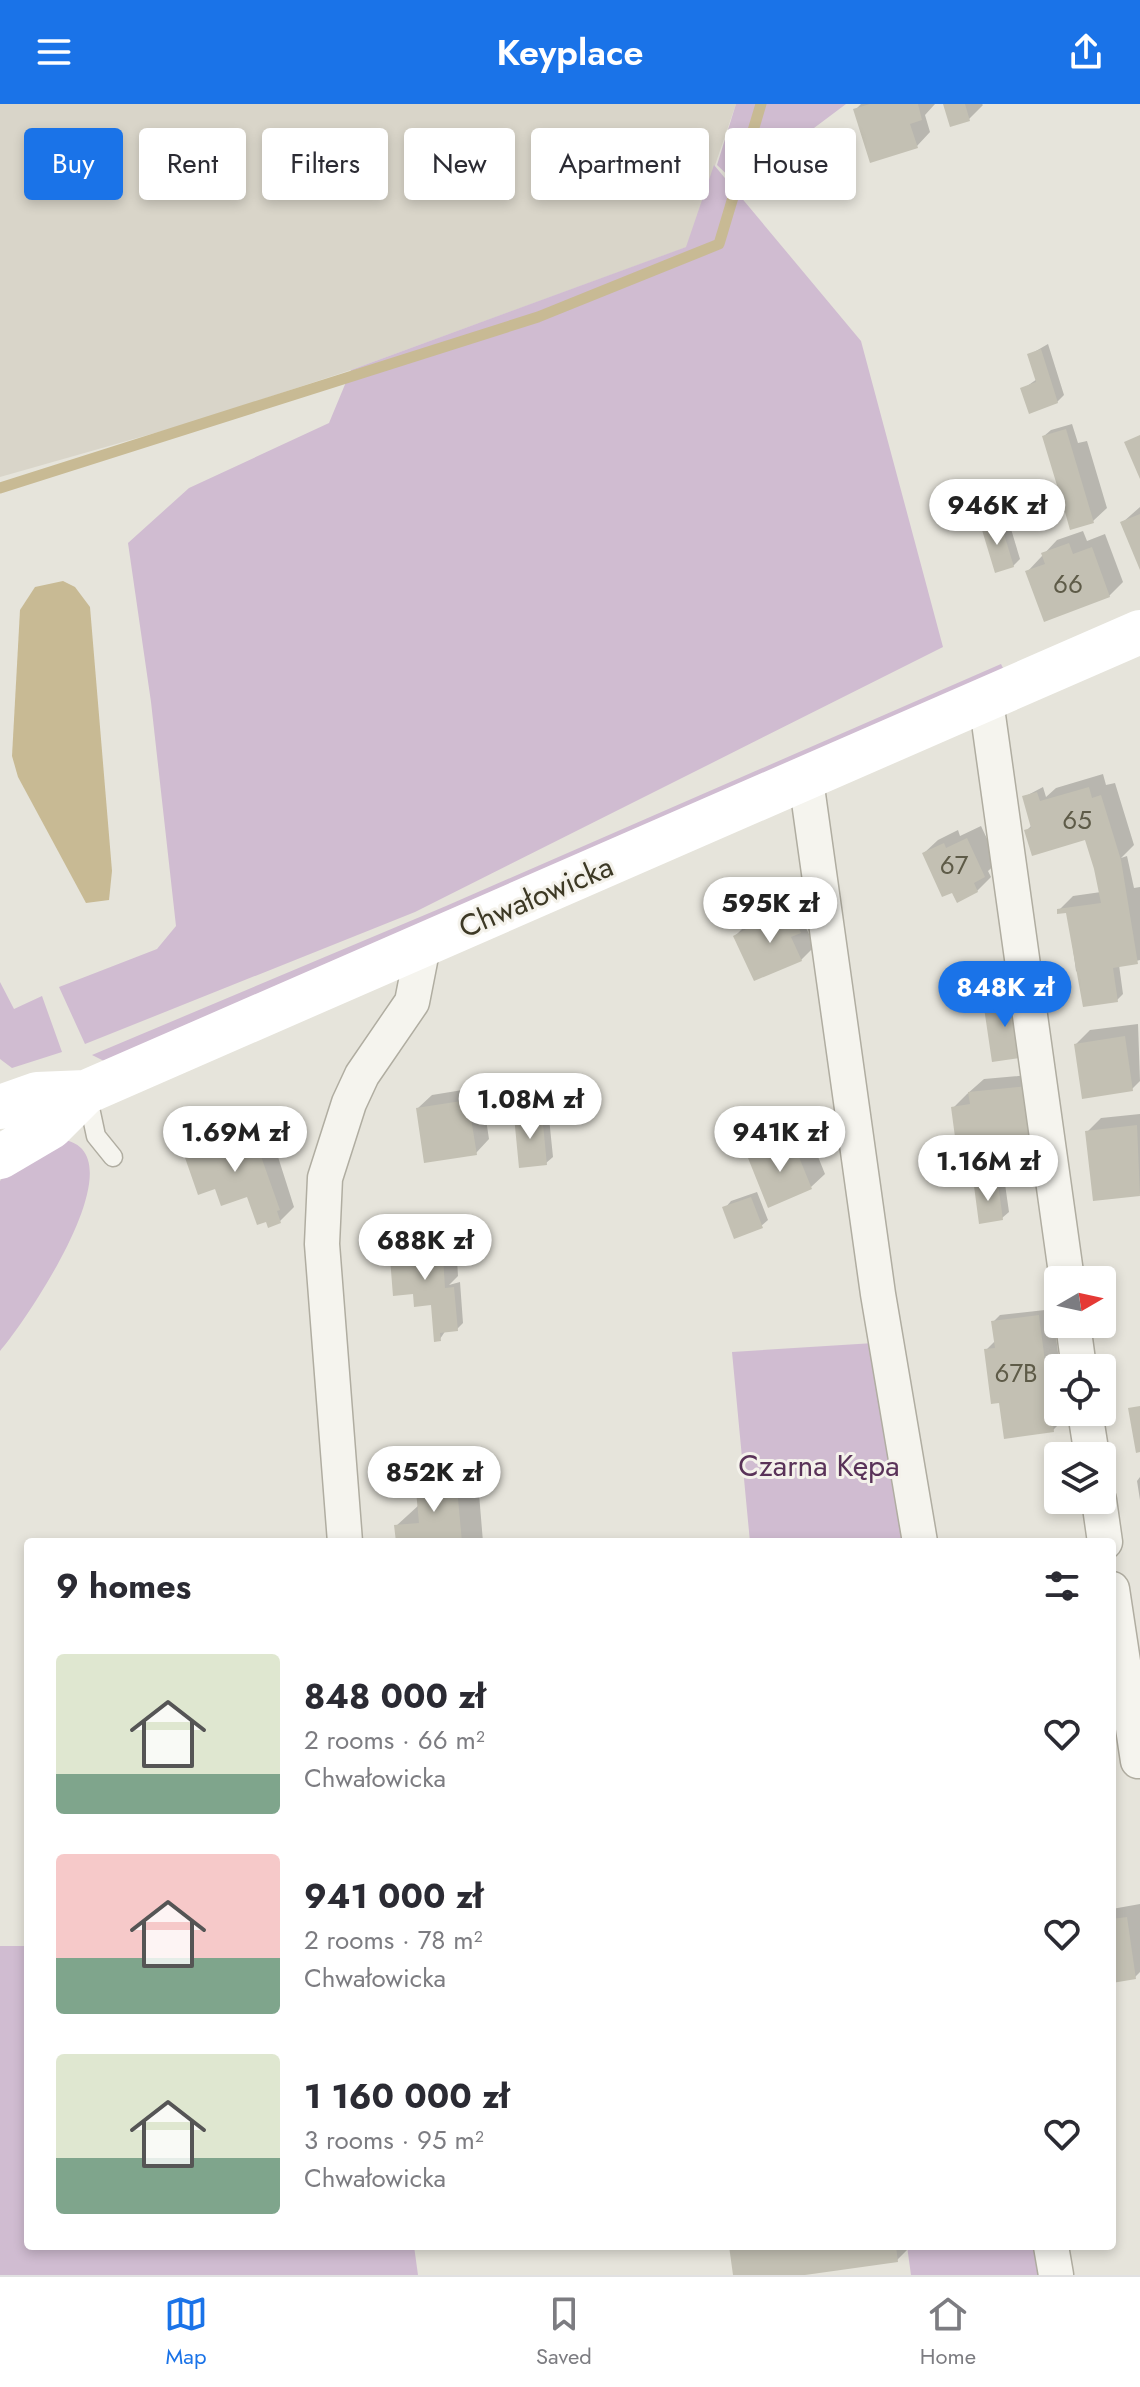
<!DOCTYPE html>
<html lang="en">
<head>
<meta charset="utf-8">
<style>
  body { margin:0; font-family:Jost,sans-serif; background:#f7f7f7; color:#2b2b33; height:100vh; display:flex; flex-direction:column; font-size:30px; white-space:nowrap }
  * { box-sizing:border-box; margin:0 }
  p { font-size:26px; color:#7c7c81 }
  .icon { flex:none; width:44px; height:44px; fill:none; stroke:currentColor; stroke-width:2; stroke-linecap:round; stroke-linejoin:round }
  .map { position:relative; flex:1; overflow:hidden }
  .details { position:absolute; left:24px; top:1434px; width:1092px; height:712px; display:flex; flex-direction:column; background:#fff; border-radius:8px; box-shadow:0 4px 12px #0003 }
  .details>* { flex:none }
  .hud { position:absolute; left:24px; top:24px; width:1092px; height:72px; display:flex; gap:16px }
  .needle { width:52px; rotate:81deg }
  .controls { position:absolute; left:1044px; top:1162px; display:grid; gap:16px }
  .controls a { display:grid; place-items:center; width:72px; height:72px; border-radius:8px; background:#fff; box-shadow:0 4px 12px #0003; font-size:40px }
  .price { position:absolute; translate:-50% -68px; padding:0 18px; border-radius:28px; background:#fff; color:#222; font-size:26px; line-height:52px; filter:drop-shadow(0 2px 4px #0008) }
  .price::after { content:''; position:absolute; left:50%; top:48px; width:24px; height:18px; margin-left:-12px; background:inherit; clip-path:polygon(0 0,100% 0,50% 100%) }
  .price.on { background:#1a73e8; color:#fff }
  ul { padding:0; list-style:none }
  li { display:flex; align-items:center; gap:24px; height:200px; padding:0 32px }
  li span { display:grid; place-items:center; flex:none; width:224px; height:160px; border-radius:8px; color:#555 }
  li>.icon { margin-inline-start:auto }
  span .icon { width:96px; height:96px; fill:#fffc; stroke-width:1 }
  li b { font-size:34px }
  h2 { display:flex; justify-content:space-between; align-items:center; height:96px; padding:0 32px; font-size:34px }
  .chip { padding:0 28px; border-radius:8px; background:#fff; box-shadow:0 4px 12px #0003; font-size:28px; line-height:72px }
  .chip.on { background:#1a73e8; color:#fff }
  header { display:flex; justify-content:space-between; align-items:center; height:104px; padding:0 32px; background:#1a73e8; color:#fff; font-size:36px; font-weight:600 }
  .menu { display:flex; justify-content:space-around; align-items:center; height:112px; border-top:2px solid #e1e1e2; background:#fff; font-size:22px; color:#7c7c81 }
  .menu a { display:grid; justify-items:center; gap:4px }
  .menu .on { color:#1a73e8 }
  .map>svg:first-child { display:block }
  .built { fill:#d9d5c9 }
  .green { fill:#d0bcd1 }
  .water { fill:#c8ba94 }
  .shadow { fill:#0003 }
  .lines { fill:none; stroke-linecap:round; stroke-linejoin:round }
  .stream { stroke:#c8ba94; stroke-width:11 }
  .building { fill:#c3c0b3 }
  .lane-casing { stroke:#b0ada1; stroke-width:21 }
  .street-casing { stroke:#b0ada1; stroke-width:37 }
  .lane { stroke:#f5f4ee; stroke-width:18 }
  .street { stroke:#f5f4ee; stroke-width:34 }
  .secondary { stroke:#fff; stroke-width:44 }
  .labels { text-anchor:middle; stroke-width:6; stroke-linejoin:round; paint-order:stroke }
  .number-label { font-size:26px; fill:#5e5b48 }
  .street-label { font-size:30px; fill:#3d3925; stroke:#f4f2eb }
  .park-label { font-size:30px; fill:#593258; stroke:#f4f2eb }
</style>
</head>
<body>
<header><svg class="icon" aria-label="menu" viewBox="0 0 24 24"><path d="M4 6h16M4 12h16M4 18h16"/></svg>Keyplace<svg class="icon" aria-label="share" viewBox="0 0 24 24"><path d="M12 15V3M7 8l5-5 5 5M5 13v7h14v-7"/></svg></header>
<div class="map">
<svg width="1140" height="2171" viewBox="0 0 1140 2171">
  <rect width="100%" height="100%" fill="#e6e4db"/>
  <path class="built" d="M0,0H736L687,143L351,266L190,319L0,373Z"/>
  <path class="green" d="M736,0H846L738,81L717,61Z
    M714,61L861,237L943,543L415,808L85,940L59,883L157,845L176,822L151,598L128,439L189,384L329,319L351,266L686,143Z
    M1001,560L1005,568L104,957L92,951L446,802Z
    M0,878L14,905L42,892L62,948L12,964L0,955Z
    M56,1035C148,1039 26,1217 0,1247V1077L6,1069Z
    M874,1239L909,1438H750L732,1248Z
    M0,1842H28V2142H414L418,2171H0Z
    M907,2142H1033L1038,2171H911Z"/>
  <path class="water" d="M63,477L75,483L90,503L112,767L109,796L86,799L18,673L12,652L20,506L35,483Z"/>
  <path class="shadow" d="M861,0H935L925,11L930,28L917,42L855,6Z
    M945,0H982L983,1L969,15Z
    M1048,240L1064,291L1057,298L1023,285L1037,275L1029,251Z
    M1072,320L1078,339L1087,337L1107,404L1093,417L1049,392L1059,382L1044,332L1051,326Z
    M1140,403V460L1123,418Z
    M1000,409L1002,417L1008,415L1020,455L1013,462L985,426L988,417Z
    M1083,427L1087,437L1105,430L1123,478L1109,492L1027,468L1057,436Z
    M1103,670L1106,681L1115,679L1134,741L1121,754L1127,752L1134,784L1140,783V856L1119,861L1123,890L1117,896L1076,867L1068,807L1059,806L1073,792L1101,788L1086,733L1027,726L1032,721L1024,693L1043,683L1046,693L1056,684Z
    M981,722L998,758L988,767L991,773L977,787L924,749L938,736L958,726L960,732Z
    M803,791L814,813L805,822L815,842L801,856L735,832L749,818Z
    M1031,880L1039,938L985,898L999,884Z
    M1138,920L1140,977L1132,985L1076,940L1090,926Z
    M1041,970L958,1046L953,1004L967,990L984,975Z
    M481,983L489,1035L476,1049L418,1004L432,991Z
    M548,1004L553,1053L546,1059L516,1013L523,1007Z
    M1140,1010V1090L1094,1095L1087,1028L1101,1014Z
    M265,1012L294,1103L280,1117L249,1090L217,1082L185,1048L199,1034Z
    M806,1023L825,1070L811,1083L750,1055L764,1041Z
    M1004,1073L1009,1108L1002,1114L976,1083L982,1076Z
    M757,1088L768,1116L761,1122L725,1104L731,1097Z
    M455,1124L458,1172L449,1181L460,1178L463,1219L457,1225L446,1226L440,1235L433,1196L415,1188L391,1142L405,1128Z
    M1045,1206L1047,1222L1055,1225L1060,1264L1058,1308H1066L1067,1312L1053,1326L1001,1297L986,1246L996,1236L993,1218L1000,1211Z
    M476,1353L483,1438H398L396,1422L419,1401L417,1377L437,1356Z
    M1140,1373V1396L1137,1377Z
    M1140,1800V1868L1135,1873L1112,1877V1805Z
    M731,2142H911L897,2156L790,2171H735Z"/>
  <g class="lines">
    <path class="stream" d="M0,384L538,213L719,140L761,0"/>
  </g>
  <path class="building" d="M870,0H918L922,16L910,20L918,44L870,59L853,5Z
    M943,0H965L970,17L950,23Z
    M1041,245L1058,299L1029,310L1020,284L1036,278L1027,250Z
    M1066,325L1094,419L1070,426L1065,408L1053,411L1047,392L1059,388L1042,332Z
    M1140,331V375L1124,338Z
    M1140,410V466L1120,418Z
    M994,414L996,422L1001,420L1014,463L995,469L982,426L988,424L985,417Z
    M1069,439L1073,450L1092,443L1110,493L1044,518L1025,467L1045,460L1041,449Z
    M1089,683L1092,694L1101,691L1121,756L1138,860L1113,864L1118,898L1083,903L1066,809L1057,810V805L1101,799L1094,765L1085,736L1032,752L1024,726L1031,724L1022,692L1037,688L1040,697Z
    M967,734L985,773L974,779L978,788L957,799L952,789L942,793L922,749L944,739L946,744Z
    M789,803L801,829L791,833L802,857L754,877L733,832Z
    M1018,892L1026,953L992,958L983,897Z
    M1125,932L1133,987L1082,995L1074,940Z
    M1028,982L1035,1037L957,1048L951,1003L970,1000L968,988Z
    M468,996L477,1051L424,1059L416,1004Z
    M542,1010L547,1061L519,1064L514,1012Z
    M1137,1021L1140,1092L1093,1097L1085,1027Z
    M251,1024L280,1106L277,1107L281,1119L268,1124L266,1118L257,1121L247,1093L221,1102L215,1085L198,1091L183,1048Z
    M792,1036L812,1085L768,1104L748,1054Z
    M998,1079L1003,1116L979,1120L974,1082Z
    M751,1093L763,1124L734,1135L722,1103Z
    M442,1137L445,1184L454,1183L458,1227L440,1229L441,1237L434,1238L431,1201L414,1203L413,1190L393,1192L389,1141Z
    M1039,1211L1054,1328L1004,1335L999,1299L991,1300L984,1245L995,1244L991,1217Z
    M1140,1302V1348L1136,1349L1128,1304Z
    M456,1373L462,1438H396L394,1421L419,1419L415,1376Z
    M1127,1813L1136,1875L1112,1879V1815Z
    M729,2142H896L898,2158L805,2171H733Z"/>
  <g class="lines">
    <g class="lane-casing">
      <path id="lane" d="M87,990L96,1032L113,1053"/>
    </g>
    <g class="street-casing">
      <path id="street" d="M986,597L1067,1176
        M806,676L878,1190L920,1438
        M1073,1220L1079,1264
        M1085,1308L1092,1352
        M1099,1396L1105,1438
        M345,1438L322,1140L325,1074L349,999L362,971L412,898L423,842
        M1112,1485L1138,1657
        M1051,2142L1056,2171"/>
    </g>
    <use href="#lane" class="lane"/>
    <use href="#street" class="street"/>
    <path class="secondary" d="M0,1003L37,990L86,988L1140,528
      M0,1053L51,1023L86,988"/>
  </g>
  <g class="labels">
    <g class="number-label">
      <text x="1068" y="489">66</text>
      <text x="1077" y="725">65</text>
      <text x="954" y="770">67</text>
      <text x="1016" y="1278">67B</text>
    </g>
    <g class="street-label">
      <text transform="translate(536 793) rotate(-23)" y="10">Chwałowicka</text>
    </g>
    <g class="park-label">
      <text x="819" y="1372">Czarna Kępa</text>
    </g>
  </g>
</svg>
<div class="controls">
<a><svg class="needle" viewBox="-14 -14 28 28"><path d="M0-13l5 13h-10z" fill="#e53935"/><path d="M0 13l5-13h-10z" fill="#7c7c81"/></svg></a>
<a><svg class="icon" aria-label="locate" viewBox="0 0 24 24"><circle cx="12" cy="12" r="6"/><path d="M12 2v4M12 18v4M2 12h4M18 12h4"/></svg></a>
<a><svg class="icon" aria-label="layers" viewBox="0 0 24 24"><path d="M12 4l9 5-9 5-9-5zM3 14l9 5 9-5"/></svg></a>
</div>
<b class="price" style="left:997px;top:443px">946K zł</b>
<b class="price" style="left:770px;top:841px">595K zł</b>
<b class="price on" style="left:1005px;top:925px">848K zł</b>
<b class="price" style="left:530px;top:1037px">1.08M zł</b>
<b class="price" style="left:235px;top:1070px">1.69M zł</b>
<b class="price" style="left:780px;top:1070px">941K zł</b>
<b class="price" style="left:988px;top:1099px">1.16M zł</b>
<b class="price" style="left:425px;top:1178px">688K zł</b>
<b class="price" style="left:434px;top:1410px">852K zł</b>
<div class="hud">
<a class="chip on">Buy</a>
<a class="chip">Rent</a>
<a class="chip">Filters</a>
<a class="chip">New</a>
<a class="chip">Apartment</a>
<a class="chip">House</a>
</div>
<section class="details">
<h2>9 homes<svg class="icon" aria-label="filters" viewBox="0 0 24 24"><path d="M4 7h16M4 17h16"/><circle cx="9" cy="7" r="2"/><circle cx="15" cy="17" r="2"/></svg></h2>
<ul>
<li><span style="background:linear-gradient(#dfe7d0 75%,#7fa58c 0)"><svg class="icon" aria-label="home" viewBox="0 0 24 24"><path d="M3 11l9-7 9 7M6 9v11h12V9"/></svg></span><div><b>848 000 zł</b><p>2 rooms · 66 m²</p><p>Chwałowicka</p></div><svg class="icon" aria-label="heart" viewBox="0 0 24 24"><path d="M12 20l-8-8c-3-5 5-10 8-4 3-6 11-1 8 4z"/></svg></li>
<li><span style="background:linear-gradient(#f6c9c9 65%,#7fa58c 0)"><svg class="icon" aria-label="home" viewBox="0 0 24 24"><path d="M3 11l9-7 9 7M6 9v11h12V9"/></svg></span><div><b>941 000 zł</b><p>2 rooms · 78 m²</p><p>Chwałowicka</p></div><svg class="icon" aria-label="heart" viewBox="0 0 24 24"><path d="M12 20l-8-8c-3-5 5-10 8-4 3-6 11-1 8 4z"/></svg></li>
<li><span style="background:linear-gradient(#dfe7d0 65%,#7fa58c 0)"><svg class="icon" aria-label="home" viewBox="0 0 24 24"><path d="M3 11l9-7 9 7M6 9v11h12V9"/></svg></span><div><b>1 160 000 zł</b><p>3 rooms · 95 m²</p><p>Chwałowicka</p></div><svg class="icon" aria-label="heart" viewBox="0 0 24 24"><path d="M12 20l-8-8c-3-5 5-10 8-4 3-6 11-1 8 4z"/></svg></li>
</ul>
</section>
</div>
<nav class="menu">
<a class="on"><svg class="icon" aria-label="map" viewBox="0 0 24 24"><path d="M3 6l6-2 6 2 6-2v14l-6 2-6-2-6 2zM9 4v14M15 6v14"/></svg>Map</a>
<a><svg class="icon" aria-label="saved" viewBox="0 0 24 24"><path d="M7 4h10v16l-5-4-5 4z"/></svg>Saved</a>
<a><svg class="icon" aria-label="home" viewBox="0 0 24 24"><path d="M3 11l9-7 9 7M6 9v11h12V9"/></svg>Home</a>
</nav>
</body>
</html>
